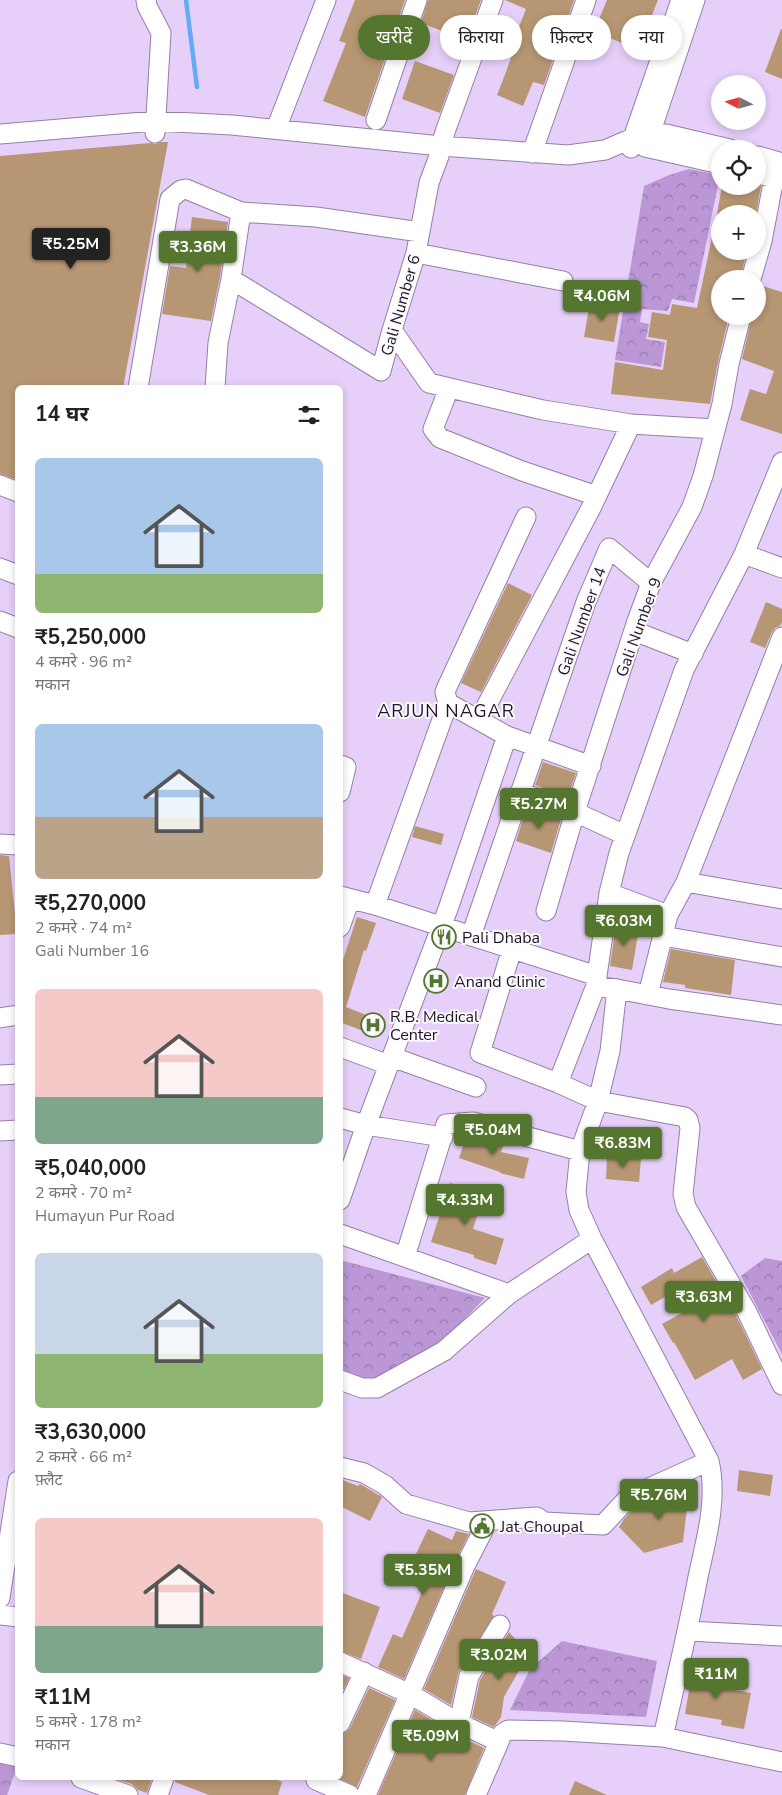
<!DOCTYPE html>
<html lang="hi">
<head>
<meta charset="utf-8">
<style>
  body { margin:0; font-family:"Nunito Sans","Noto Sans Devanagari",sans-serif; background:#f2f2f2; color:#222; height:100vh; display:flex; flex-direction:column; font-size:19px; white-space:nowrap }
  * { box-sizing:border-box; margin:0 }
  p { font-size:16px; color:#767676 }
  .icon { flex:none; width:28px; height:28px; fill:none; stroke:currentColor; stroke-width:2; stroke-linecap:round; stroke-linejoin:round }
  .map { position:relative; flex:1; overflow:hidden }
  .sheet { position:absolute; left:15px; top:385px; width:328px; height:1395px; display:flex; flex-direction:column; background:#fff; border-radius:8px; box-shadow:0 2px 8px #0003 }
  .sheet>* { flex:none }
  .top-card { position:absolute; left:358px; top:15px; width:349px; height:45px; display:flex; gap:10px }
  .needle { width:32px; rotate:276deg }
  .fabs { position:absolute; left:711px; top:75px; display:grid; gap:10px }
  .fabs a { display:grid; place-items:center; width:55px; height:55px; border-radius:50%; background:#fff; box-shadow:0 2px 8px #0003; font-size:25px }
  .price { position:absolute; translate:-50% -42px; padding:0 11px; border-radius:5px; background:#54762e; color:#fff; font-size:16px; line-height:32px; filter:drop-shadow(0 1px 2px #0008) }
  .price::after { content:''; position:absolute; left:50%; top:30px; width:15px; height:11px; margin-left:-8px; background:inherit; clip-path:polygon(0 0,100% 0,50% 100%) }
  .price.active { background:#222; color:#fff }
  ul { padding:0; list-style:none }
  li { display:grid; align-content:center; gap:10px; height:265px; padding:0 20px }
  li span { display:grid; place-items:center; height:155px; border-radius:8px; color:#555 }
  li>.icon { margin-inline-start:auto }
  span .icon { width:90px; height:90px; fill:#fffc; stroke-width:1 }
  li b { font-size:21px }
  h2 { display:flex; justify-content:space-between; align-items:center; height:60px; padding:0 20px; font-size:21px }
  .tag { padding:0 18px; border-radius:22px; background:#fff; box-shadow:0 2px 8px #0003; font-size:18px; line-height:45px }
  .tag.active { background:#54762e; color:#fff }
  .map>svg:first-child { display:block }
  .forest { fill:url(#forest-crowns) }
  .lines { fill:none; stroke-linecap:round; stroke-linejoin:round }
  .stream { stroke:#64abf4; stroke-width:4.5 }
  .building { fill:#b79773 }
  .minor-casing { stroke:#957fa6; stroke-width:21 }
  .minor { stroke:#fff; stroke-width:19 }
  .labels { text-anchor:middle; stroke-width:4; stroke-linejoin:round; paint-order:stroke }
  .street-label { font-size:16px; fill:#1e1524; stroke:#fcf9fe }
  .poi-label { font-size:16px; fill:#1e1524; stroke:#fcf9fe; text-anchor:start }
  .neighbourhood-label { font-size:18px; letter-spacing:1px; fill:#1e1524; stroke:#fcf9fe }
</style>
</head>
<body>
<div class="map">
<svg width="782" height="1795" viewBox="0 0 782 1795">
  <defs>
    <pattern id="forest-crowns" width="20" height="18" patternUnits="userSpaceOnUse" patternTransform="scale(1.25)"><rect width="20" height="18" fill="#bb97d6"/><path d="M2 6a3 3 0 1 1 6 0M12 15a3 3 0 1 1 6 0" fill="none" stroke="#977aad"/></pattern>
  </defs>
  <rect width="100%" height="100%" fill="#e6cff9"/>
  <path class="forest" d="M689,169L720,175L694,303L672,299L668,311L642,309L640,322L649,324L646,339L665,342L661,367L615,360L644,186L669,175Z
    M765,1258L782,1261V1354L741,1276Z
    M340,1260L485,1298L441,1343L380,1379L357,1381L340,1375Z
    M562,1641L657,1661L646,1717L510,1710L530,1669Z
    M0,1762L17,1767L7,1795H0Z"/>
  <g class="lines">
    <path class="stream" d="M186,0L197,87"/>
  </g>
  <path class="building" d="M355,0H405L365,117L323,101L346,43L339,41Z
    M428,0H481L466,40L421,23Z
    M505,0H574L544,85L533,82L523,106L497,95L506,72L516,43L513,42L526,9Z
    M607,0H658L638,50L594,31Z
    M781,29H782V79L765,72Z
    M415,61L454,75L440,113L402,99Z
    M161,142H168L123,388H18V480L0,474V156L150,143L155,144Z
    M722,186H761L756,214H717Z
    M192,217L228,222L220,277L211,321L162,314L170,266L186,268Z
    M715,223L720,224V251H747L740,279H720V316H729L718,362L710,404L611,394L615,362L663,370L667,340L648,337L652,312L670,315L672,304L697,308Z
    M760,285L782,292V434L740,420L750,389L766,394L774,371L742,359L752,316H758V288Z
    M590,302L620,307L614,342L584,337Z
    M508,583L532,595L481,692L461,683Z
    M766,602L782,609V622L780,626L775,628L772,632L765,648L750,642Z
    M543,762L576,773L568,797L535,785Z
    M527,807L561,819L551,853L516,841Z
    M415,826L444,834L441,845L412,837Z
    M0,855L9,856L17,934L0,935Z
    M357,917L376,923L366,951L364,950L346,1007L384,1022L378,1037L340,1022V959L343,960Z
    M616,924L639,928L632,970L610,966Z
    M671,949L735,960L731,995L685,988V985L663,982Z
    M472,1133L505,1142L501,1152L529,1158L524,1179L500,1173V1172L459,1158L467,1134Z
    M607,1156L641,1159L639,1182L606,1179Z
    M450,1183L484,1194L473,1229L504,1239L496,1265L474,1258V1255L431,1242Z
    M702,1257L737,1317L762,1369L743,1380L732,1359L695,1380L674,1342L673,1343L662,1324L700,1303L689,1283L651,1305L641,1287L672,1268L674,1273Z
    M739,1470L773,1475L770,1496L737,1491Z
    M340,1479L358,1486L360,1484L382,1497L370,1521L340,1506Z
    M690,1482L683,1542L644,1553L619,1527L624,1519L636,1506Z
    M428,1529L452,1540L456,1531L469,1534L454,1564L404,1679L378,1667L393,1634L402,1638L423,1590L403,1581Z
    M476,1569L506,1582L492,1614L494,1616L459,1670L451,1705L424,1689Z
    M340,1592L380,1607L361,1659L340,1651Z
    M509,1632L531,1657L523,1664L509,1688L504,1697L501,1717L494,1727L472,1717L480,1680Z
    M693,1667L715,1671L712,1686L751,1693L744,1729L721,1725L722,1720L685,1714Z
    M340,1674L349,1678L340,1697Z
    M369,1688L395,1700L357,1787L338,1778H340V1734L346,1732L350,1728Z
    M415,1710L453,1733L484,1748L465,1795H378Z
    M113,1778H152L147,1793L138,1790L132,1784Z
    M175,1778H274L282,1782L278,1795H209L175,1782Z
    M575,1781L607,1795H569Z"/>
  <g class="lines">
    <g class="minor-casing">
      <path id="minor" d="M146,0L147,6L161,33L155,133
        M376,120L417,0
        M276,129L326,0
        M0,134L155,121L232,125L441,146L568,155L605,150L633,138L649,135L666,134L730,149
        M441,146L445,132L493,0
        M646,146L695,0
        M645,147L720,164
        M631,148L633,138L681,0
        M532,153L586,0
        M758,156L782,163
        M758,174L782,180
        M416,253L563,281
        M231,279L381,371L392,330L416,253L429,183L439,156
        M751,279L762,241L774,178
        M392,330L429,383L543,410L631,424L715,429
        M138,388L170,199L181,190L186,189L241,212L316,217L420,232
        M215,388L218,343L231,279L241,212
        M449,388L433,429L440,438L522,471L597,496
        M0,485L18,492
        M526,517L447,687L445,692L448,703L507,736L591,766
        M744,554L782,568
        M0,568L18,575
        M0,621L18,628
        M634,631L693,654
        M448,703L375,905L597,976
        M479,720L591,508L631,424
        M340,765L346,767L340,792
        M520,792L575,812L625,835
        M0,844L18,845
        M686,882L782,899
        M609,893L668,915
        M340,896L375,905
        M546,911L575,812L637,621L651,583L692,507L703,476L722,404L729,364L741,316
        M340,927L350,899
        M471,936L586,602L609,548L651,583
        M663,936L782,957
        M512,949L480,1053L558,1083L598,1101L685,1117L688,1120L690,1128L683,1194L686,1207L747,1312L782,1385
        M617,989L601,987L597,983V976L609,893L619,853L684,670L744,554L782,462
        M648,995L668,915L686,882L782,637
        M782,1015L669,999L617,989L610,1051L598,1101L580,1151L576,1192L579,1210L592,1239L709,1461C718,1499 706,1540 698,1577C688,1631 675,1684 663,1737L782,1762
        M0,1018L18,1015
        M340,1047L389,1065
        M392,1057L476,1087
        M0,1075L18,1074
        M558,1083L597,983
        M340,1118L366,1125L443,1137
        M0,1131L18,1130
        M340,1200L366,1125L448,909L507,736
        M340,1234L509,1294
        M405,1257L446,1124L473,1122L580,1151
        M340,1380L362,1388H377L444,1351L509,1294L592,1239
        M340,1467L364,1473L385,1485L406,1504L469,1522L537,1517L544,1522L603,1525L629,1497L709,1461
        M0,1598L18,1481
        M0,1615L18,1617
        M688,1631L782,1636
        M340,1662L410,1694L459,1723L499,1742
        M340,1723L364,1672
        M459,1723L469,1676L500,1625
        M0,1753L18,1757
        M81,1778L128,1795
        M316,1780L350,1795
        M158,1795L164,1778
        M366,1795L464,1568L488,1521
        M476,1795L499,1742L502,1734L508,1730L563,1731L663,1737"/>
    </g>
    <use href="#minor" class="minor"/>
  </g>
  <defs>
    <g id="restaurant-ring" transform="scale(1.25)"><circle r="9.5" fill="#fcf9fe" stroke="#54762e" stroke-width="1.5"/><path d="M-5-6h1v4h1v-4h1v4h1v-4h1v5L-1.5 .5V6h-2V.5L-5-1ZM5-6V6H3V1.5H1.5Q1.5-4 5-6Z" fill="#54762e"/></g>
    <g id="hospital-ring" transform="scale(1.25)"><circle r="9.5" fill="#fcf9fe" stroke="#54762e" stroke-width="1.5"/><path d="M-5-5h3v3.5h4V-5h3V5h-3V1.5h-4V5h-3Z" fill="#54762e"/></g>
    <g id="civic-ring" transform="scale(1.25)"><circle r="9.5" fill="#fcf9fe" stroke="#54762e" stroke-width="1.5"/><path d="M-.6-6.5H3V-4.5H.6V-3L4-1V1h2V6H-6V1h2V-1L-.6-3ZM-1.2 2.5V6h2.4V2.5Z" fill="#54762e"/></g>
  </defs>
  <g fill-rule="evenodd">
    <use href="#restaurant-ring" x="444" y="937"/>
    <use href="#hospital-ring" x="436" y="981"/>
    <use href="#hospital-ring" x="373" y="1025"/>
    <use href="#civic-ring" x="482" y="1526"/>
  </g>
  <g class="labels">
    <g class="street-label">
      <text transform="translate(400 305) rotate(-74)" y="6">Gali Number 6</text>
      <text transform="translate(581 621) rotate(-70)" y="6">Gali Number 14</text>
      <text transform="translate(638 627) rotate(-70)" y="6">Gali Number 9</text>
    </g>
    <g class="poi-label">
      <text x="462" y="943">Pali Dhaba</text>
      <text x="454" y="987">Anand Clinic</text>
      <text x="390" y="1022">R.B. Medical<tspan x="390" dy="18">Center</tspan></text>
      <text x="500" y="1532">Jat Choupal</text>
    </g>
    <g class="neighbourhood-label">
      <text x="446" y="717">ARJUN NAGAR</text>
    </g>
  </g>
</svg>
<div class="fabs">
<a><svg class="needle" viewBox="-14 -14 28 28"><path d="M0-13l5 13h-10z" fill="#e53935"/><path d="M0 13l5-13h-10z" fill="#767676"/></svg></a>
<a><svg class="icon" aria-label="locate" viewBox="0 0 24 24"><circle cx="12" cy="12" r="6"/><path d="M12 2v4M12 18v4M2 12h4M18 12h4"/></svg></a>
<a>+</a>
<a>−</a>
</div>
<b class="price active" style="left:71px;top:270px">₹5.25M</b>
<b class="price" style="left:198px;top:273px">₹3.36M</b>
<b class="price" style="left:602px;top:322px">₹4.06M</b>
<b class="price" style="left:539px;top:830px">₹5.27M</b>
<b class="price" style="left:624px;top:947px">₹6.03M</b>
<b class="price" style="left:493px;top:1156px">₹5.04M</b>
<b class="price" style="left:623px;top:1169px">₹6.83M</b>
<b class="price" style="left:465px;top:1226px">₹4.33M</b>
<b class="price" style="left:704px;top:1323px">₹3.63M</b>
<b class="price" style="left:659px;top:1521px">₹5.76M</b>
<b class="price" style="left:423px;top:1596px">₹5.35M</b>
<b class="price" style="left:499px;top:1681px">₹3.02M</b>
<b class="price" style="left:716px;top:1700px">₹11M</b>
<b class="price" style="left:431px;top:1762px">₹5.09M</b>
<div class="top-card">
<a class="tag active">खरीदें</a>
<a class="tag">किराया</a>
<a class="tag">फ़िल्टर</a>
<a class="tag">नया</a>
</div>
<section class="sheet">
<h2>14 घर<svg class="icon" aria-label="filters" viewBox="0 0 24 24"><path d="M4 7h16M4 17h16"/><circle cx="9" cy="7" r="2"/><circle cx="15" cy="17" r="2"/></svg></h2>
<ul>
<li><span style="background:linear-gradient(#a9c7e8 75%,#8fb573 0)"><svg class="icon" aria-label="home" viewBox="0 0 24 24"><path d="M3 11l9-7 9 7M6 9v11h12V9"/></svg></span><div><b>₹5,250,000</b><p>4 कमरे · 96 m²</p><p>मकान</p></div></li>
<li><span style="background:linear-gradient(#a9c7e8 60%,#b9a48a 0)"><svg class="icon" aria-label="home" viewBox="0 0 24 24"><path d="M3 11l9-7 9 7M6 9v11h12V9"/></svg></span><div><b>₹5,270,000</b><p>2 कमरे · 74 m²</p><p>Gali Number 16</p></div></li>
<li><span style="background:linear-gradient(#f6c9c9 70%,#7fa58c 0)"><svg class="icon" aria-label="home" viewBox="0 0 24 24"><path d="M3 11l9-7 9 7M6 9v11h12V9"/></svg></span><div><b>₹5,040,000</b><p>2 कमरे · 70 m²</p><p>Humayun Pur Road</p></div></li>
<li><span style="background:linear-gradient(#c9d6e8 65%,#8fb573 0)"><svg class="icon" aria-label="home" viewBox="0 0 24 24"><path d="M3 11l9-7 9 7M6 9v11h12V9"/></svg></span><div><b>₹3,630,000</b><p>2 कमरे · 66 m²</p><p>फ़्लैट</p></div></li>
<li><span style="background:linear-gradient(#f6c9c9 70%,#7fa58c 0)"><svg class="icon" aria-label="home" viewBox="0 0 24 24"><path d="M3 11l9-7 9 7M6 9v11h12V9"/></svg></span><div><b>₹11M</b><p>5 कमरे · 178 m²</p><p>मकान</p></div></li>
</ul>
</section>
</div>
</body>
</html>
